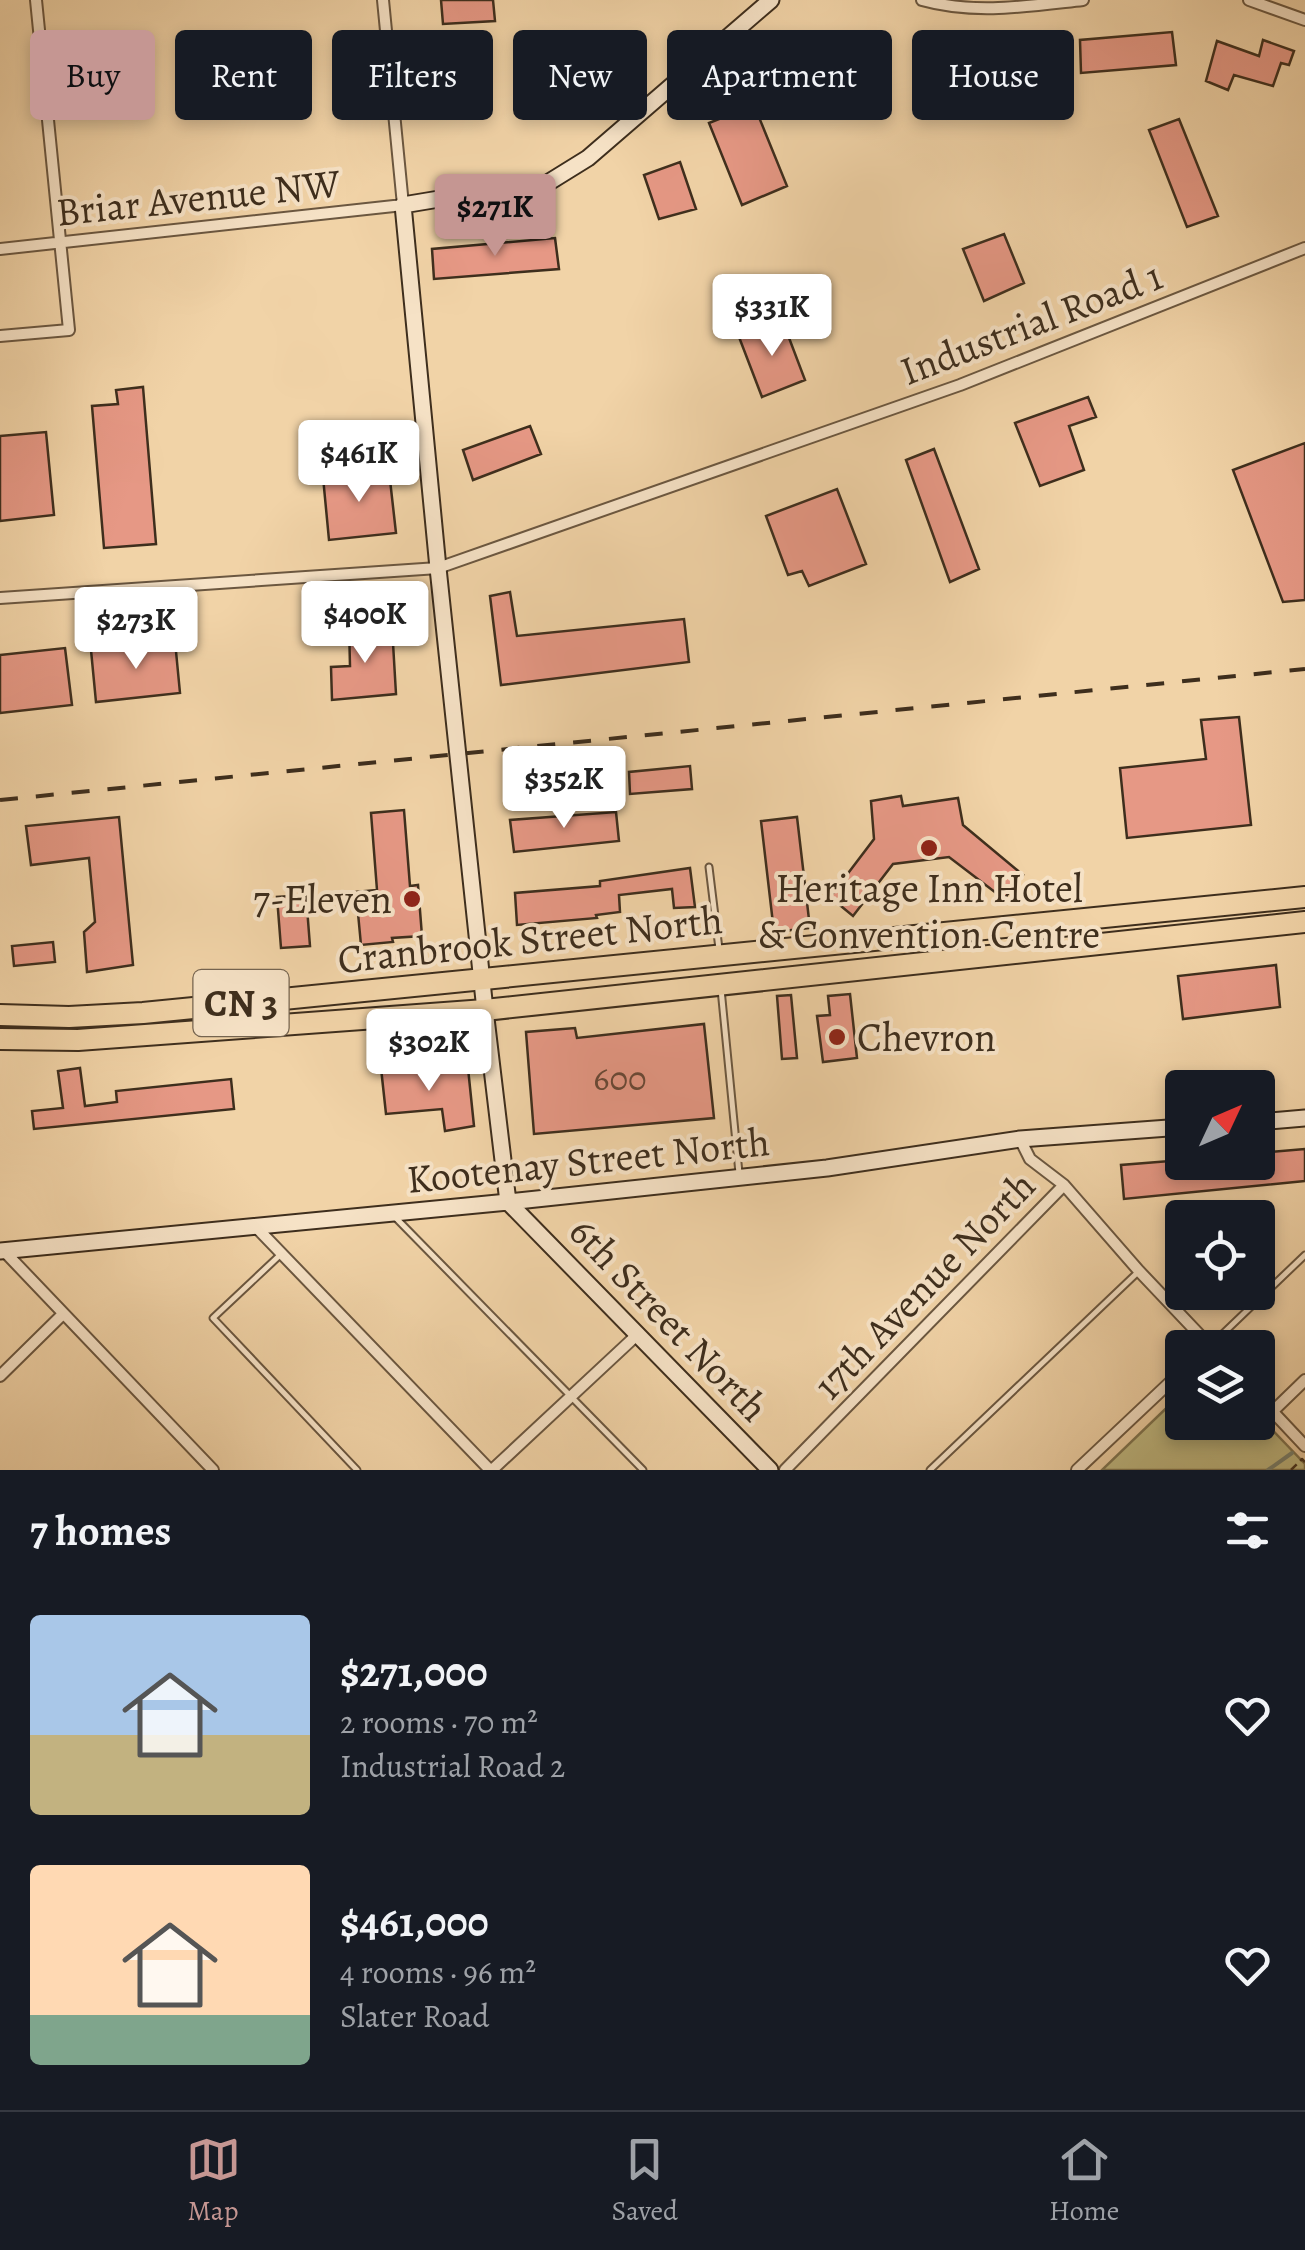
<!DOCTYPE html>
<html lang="en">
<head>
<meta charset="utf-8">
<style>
  body { margin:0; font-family:Alegreya,serif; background:#20242c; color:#f1f3f6; height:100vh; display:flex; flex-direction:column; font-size:38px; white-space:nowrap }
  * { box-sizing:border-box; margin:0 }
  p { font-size:32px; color:#9ea1a6 }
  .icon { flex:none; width:55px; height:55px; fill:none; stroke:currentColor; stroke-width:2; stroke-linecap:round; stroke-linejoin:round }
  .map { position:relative; height:1470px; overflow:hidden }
  .side { display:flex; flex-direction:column; background:#171b24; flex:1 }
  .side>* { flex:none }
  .hud { position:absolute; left:30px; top:30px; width:1245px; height:90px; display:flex; gap:20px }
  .needle { width:65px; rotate:46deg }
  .tools { position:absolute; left:1165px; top:1070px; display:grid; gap:20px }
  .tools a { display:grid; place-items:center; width:110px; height:110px; border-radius:10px; background:#171b24; box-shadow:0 5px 15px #0003; font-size:50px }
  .price { position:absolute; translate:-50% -85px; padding:0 22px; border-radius:10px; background:#fff; color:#222; font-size:32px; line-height:65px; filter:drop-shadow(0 2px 5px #0008) }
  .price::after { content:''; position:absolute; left:50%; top:60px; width:30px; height:22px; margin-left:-15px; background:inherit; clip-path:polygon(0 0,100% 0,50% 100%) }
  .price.selected { background:#c59692; color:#111 }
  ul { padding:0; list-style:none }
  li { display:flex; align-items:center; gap:30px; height:250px; padding:0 30px }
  li span { display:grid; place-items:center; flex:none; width:280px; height:200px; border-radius:10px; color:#555 }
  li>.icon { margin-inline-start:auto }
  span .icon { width:120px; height:120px; fill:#fffc; stroke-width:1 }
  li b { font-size:42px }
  h2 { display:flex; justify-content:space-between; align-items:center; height:120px; padding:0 30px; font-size:42px }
  .chip { padding:0 35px; border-radius:10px; background:#171b24; box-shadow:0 5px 15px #0003; font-size:35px; line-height:90px }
  .chip.selected { background:#c59692; color:#111 }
  .tab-bar { display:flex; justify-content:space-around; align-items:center; height:140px; border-top:2px solid #363941; background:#171b24; font-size:28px; color:#9ea1a6 }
  .tab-bar a { display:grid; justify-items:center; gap:5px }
  .tab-bar .selected { color:#c59692 }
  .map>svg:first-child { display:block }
  .green { fill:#c0bb83; stroke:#7f7450; stroke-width:2.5 }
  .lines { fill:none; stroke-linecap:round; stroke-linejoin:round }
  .stream { stroke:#768170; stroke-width:4 }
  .building { fill:#e69885; stroke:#3e2e1d; stroke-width:2.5 }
  .lane-casing { stroke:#6b5740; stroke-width:9 }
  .street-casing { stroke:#6b5740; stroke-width:14 }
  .secondary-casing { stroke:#3e2e1d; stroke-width:19 }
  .highway-casing { stroke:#3e2e1d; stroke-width:24 }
  .path { stroke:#3e2e1d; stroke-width:2.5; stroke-dasharray:8 5; stroke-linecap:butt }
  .lane { stroke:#f6e2c6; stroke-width:5 }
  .street { stroke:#f6e2c6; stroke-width:10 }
  .secondary { stroke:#f6e2c6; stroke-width:15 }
  .highway { stroke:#f1d3a7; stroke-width:20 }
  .rail { stroke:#3e2e1d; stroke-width:4; stroke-dasharray:18 18; stroke-linecap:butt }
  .poi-dot { fill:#8f2418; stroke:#f6e2c6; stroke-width:4 }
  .labels { text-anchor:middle; stroke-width:8; stroke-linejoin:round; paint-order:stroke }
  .number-label { font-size:35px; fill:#684837 }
  .shield { fill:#f6e2c6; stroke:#756450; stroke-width:2.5 }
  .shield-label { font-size:38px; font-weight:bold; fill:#3e2e1d }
  .street-label { font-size:40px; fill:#3e2e1d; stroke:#f6e2c6 }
  .poi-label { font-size:40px; fill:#3e2e1d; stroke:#f6e2c6 }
</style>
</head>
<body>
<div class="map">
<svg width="1305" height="1470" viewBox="0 0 1305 1470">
  <rect width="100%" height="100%" fill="#f1d3a7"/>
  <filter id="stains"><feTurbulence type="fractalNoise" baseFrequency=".002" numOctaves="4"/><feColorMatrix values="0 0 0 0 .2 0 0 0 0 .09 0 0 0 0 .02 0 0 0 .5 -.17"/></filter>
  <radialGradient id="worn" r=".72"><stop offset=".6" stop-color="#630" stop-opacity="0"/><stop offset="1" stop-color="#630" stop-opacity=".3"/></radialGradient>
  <path class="green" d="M1182,1393V1422H1258V1415L1305,1464V1470H1102Z"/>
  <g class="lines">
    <path class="stream" d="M1268,1470L1292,1453"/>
  </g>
  <path class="building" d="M441,0H493L495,21L443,24Z
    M1172,32L1176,65L1081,73L1080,40Z
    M1263,40L1294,51L1289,65L1281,63L1273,86L1234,75L1228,90L1206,81L1217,41L1259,56Z
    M754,105L787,186L742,205L709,123Z
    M1179,119L1218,216L1187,227L1149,130Z
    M680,162L696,209L659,219L644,175Z
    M1004,234L1024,283L984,301L963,249Z
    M555,238L559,269L434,279L432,249Z
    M783,322L805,380L762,397L739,337Z
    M143,387L156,544L104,548L92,406L118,404L116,390Z
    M1088,397L1096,417L1069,426L1084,470L1040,486L1015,423Z
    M530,426L541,454L473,480L463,450Z
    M46,432L54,515L0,521V436Z
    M1305,443V600L1283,602L1233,470Z
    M934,449L979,569L950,582L906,460Z
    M389,471L396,533L329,540L323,477Z
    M837,489L866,564L809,586L802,571L788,575L766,516Z
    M510,592L517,636L684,619L689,662L501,685L490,596Z
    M378,621L379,644L393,643L396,694L332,700L331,667L350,666L349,624Z
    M175,641L180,693L96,702L91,650Z
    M65,648L72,705L0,713V655Z
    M1239,717L1251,825L1127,838L1120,768L1206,759L1201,720Z
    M690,766L692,789L630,794L629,772Z
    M901,796L903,806L958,798L963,825L1023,875L1004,899L949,857L893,864L853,916L830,897L874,839L871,801Z
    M404,810L410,886L418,885L422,936L392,938L393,942L361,945L356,892L377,890L371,813Z
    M616,812L619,841L514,852L510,820Z
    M119,817L133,965L87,972L84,932L95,922L89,858L31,865L26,826Z
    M797,817L810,928L774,932L761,821Z
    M690,868L695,907L674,908L672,889L619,895L620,912L596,915L597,918L517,925L515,893L600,886V881Z
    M306,895L310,946L281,948L277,897Z
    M53,942L55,962L14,966L12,946Z
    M1276,965L1280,1007L1183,1019L1178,976Z
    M850,994L857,1058L823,1062L817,1016L830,1015L828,996Z
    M791,995L797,1058L782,1059L777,996Z
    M704,1024L714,1118L534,1134L526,1032L575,1028L577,1038Z
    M422,1064L423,1074L468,1068L474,1126L445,1131L442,1109L386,1114L381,1068Z
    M80,1068L85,1106L117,1102L116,1091L231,1079L234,1109L34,1129L32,1111L63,1108L58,1071Z
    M1305,1149V1181L1124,1199L1121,1165L1182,1160V1162H1258V1153Z"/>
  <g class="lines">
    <g class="lane-casing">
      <path id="lane" d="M709,867L719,949
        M721,989L739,1173
        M393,1215L643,1470
        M280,1255L213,1318L357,1470
        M1210,1346L1305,1255
        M930,1470L1137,1273"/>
    </g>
    <g class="street-casing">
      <path id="street" d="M922,0C975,15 1029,6 1083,0
        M1249,0L1305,20
        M0,249L403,205L383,0
        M0,336L69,330L36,0
        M0,598L438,568L960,385L1305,248
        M1020,1139L1030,1159L1064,1185L1139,1271L1212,1348
        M255,1226L490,1470
        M3,1250L213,1470
        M0,1376L63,1314
        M1258,1396L1305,1446
        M1272,1412L1305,1380
        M492,1470L639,1333
        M785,1470L1064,1185
        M1077,1470L1182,1371"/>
    </g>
    <g class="secondary-casing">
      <path id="secondary" d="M1258,1122L1305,1118
        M0,1251L508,1202L827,1168L1020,1139L1182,1127
        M770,1470L508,1202L485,1010L438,568L403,205L499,189L546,184L588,158L771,0"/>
    </g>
    <g class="highway-casing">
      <path id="highway" d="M0,1015L69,1017L143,1013L1305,897
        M0,1039L78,1040L485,1010L1305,922"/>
    </g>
    <path class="path" d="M1291,1470L1302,1459L1305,1462"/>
    <use href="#lane" class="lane"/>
    <use href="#street" class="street"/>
    <use href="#secondary" class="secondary"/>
    <use href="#highway" class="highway"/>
    <path class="rail" d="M0,800L1305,669"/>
  </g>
  <g class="poi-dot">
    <circle cx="929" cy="848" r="10"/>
    <circle cx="412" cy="899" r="10"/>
    <circle cx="837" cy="1037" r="10"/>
  </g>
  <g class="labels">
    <g class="number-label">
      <text x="620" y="1090">600</text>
    </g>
    <rect class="shield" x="193.5" y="970" width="95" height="66" rx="8"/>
    <g class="shield-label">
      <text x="241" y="1016">CN 3</text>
    </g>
    <g class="street-label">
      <text transform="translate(198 197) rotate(-6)" y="14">Briar Avenue NW</text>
      <text transform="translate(1031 323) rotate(-21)" y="14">Industrial Road 1</text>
      <text transform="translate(530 939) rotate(-6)" y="14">Cranbrook Street North</text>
      <text transform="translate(588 1160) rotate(-6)" y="14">Kootenay Street North</text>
      <text transform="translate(924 1285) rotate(-46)" y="14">17th Avenue North</text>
      <text transform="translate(669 1319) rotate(46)" y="14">6th Street North</text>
    </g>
    <g class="poi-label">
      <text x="929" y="902">Heritage Inn Hotel<tspan x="929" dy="46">&amp; Convention Centre</tspan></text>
      <text x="392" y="913" text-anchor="end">7-Eleven</text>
      <text x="857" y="1051" text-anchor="start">Chevron</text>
    </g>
  </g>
  <rect width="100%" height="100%" filter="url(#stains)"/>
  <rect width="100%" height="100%" fill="url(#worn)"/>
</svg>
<div class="tools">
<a><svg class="needle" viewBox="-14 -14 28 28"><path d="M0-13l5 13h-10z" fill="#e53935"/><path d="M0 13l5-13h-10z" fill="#9ea1a6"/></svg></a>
<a><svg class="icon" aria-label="locate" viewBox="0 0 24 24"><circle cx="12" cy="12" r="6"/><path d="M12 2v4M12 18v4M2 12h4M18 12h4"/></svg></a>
<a><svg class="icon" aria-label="layers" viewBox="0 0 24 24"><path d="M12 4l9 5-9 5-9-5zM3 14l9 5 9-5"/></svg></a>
</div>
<b class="price selected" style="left:495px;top:259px">$271K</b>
<b class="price" style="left:772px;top:359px">$331K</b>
<b class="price" style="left:359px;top:505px">$461K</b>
<b class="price" style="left:365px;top:666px">$400K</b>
<b class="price" style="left:136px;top:672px">$273K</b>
<b class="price" style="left:564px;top:831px">$352K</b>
<b class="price" style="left:429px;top:1094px">$302K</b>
<div class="hud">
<a class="chip selected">Buy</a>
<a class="chip">Rent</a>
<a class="chip">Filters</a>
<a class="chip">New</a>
<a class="chip">Apartment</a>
<a class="chip">House</a>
</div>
</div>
<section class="side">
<h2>7 homes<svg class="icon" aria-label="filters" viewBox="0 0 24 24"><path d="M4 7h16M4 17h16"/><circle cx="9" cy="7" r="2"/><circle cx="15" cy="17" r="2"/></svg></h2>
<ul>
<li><span style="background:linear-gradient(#a9c7e8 60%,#c2b280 0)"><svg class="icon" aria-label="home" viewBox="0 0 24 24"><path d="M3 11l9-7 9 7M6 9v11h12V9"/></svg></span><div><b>$271,000</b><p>2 rooms · 70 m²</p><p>Industrial Road 2</p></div><svg class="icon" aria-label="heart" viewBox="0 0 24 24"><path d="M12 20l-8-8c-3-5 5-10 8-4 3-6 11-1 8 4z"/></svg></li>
<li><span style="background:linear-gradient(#ffd9b3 75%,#7fa58c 0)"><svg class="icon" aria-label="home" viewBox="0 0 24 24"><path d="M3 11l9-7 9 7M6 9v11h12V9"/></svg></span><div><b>$461,000</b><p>4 rooms · 96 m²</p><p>Slater Road</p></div><svg class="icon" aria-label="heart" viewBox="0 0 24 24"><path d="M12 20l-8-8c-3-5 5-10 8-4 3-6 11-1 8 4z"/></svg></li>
</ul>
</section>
<nav class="tab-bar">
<a class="selected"><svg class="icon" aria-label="map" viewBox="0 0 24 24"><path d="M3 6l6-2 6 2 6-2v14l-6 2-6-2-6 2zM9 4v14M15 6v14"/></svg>Map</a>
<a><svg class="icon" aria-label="saved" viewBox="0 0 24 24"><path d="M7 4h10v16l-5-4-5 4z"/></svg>Saved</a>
<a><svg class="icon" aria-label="home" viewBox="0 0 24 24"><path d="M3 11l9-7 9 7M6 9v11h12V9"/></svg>Home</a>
</nav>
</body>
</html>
